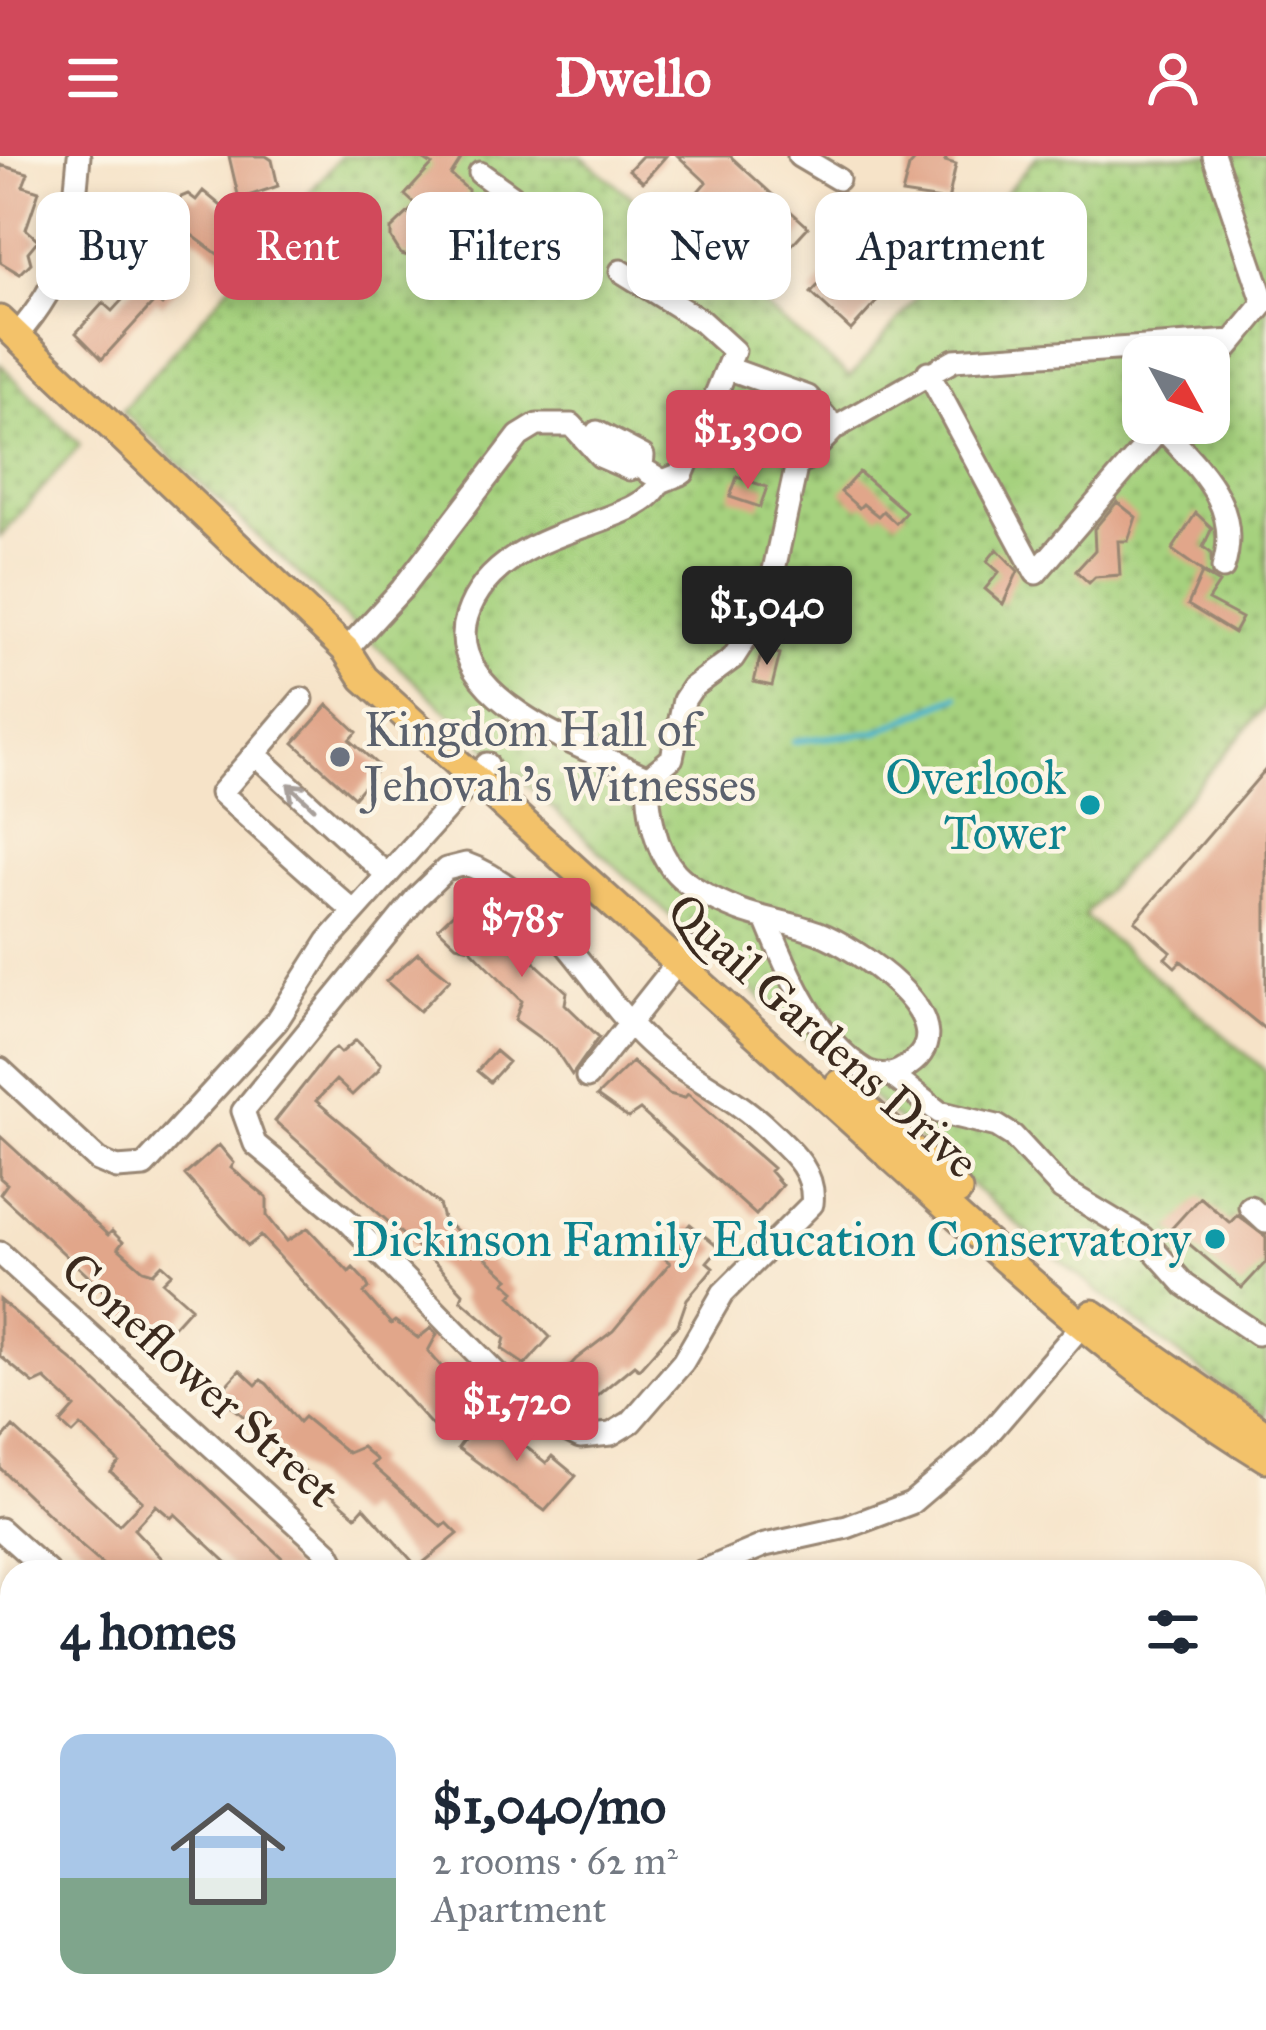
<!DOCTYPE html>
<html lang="en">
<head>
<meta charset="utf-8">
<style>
  body { margin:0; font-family:"IM FELL Great Primer",serif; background:#f2f2f3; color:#1f2937; height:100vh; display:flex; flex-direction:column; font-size:45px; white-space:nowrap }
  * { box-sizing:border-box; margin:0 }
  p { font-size:39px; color:#747a83 }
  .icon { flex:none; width:66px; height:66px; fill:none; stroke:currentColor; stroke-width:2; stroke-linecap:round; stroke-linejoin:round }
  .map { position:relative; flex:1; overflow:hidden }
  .side { position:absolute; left:0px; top:1404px; width:1266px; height:471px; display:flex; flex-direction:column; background:#fff; border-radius:36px 36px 0 0; box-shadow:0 6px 18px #0003 }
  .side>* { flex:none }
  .guide { position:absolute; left:36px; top:36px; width:1194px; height:108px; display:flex; gap:24px }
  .needle { width:78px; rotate:130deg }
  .controls { position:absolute; left:1122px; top:180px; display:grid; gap:24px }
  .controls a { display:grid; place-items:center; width:108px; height:108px; border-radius:24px; background:#fff; box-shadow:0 6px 18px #0003; font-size:60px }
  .price { position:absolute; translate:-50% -102px; padding:0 27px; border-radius:12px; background:#d1495b; color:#fff; font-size:39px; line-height:78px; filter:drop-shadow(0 3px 6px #0008) }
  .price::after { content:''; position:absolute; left:50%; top:72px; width:36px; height:27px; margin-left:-18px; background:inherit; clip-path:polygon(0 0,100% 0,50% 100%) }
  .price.on { background:#222; color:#fff }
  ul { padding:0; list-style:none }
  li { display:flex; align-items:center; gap:36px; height:300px; padding:0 60px }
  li+li { border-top:3px solid #e0e1e3 }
  li span { display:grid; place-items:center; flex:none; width:336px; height:240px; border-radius:24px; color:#555 }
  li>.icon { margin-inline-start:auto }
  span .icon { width:144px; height:144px; fill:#fffc; stroke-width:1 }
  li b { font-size:51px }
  h2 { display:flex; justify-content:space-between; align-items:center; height:144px; padding:0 60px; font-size:51px }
  .pill { padding:0 42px; border-radius:24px; background:#fff; box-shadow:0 6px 18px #0003; font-size:42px; line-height:108px }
  .pill.on { background:#d1495b; color:#fff }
  header { display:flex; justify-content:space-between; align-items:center; height:156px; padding:0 60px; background:#d1495b; color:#fff; font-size:54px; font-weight:700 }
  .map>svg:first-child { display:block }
  .green { fill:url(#green-dots); stroke:#707e4e; stroke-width:3; fill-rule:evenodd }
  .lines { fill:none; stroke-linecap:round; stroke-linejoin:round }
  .stream { stroke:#4eb5cd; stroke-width:6 }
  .building { fill:#e1a68a }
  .minor-casing { stroke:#988673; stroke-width:27 }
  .major-casing { stroke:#988673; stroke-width:33 }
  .minor { stroke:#fff; stroke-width:21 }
  .major { stroke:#f3c26a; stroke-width:27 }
  .oneway { stroke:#a79f9a }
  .worship-dot { fill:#6b7280; stroke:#fcf5e5; stroke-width:4.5 }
  .culture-dot { fill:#0f9aa8; stroke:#fcf5e5; stroke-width:4.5 }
  .labels { text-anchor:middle; stroke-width:9; stroke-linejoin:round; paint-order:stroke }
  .worship-label { font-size:48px; fill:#5b616d; stroke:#fcf5e5; text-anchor:start }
  .culture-label { font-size:48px; fill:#0d838f; stroke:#fcf5e5; text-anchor:end }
  .street-label { font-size:48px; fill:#3b2a1e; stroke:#fcf5e5 }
</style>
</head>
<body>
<header><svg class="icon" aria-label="menu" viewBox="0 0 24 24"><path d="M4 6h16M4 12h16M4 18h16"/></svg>Dwello<svg class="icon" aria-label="person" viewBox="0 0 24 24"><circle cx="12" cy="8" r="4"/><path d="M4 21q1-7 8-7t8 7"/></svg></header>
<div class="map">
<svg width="1266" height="1874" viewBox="0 0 1266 1874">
  <defs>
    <pattern id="green-dots" width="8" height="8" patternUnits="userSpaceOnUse" patternTransform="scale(3)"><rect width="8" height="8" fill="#a6d17e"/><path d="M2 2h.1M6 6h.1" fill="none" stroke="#88aa67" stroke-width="1.8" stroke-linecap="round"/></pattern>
  </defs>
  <rect width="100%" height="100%" fill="#fcf5e5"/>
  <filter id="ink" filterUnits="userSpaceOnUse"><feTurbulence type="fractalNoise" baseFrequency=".00833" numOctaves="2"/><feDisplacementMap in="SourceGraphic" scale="24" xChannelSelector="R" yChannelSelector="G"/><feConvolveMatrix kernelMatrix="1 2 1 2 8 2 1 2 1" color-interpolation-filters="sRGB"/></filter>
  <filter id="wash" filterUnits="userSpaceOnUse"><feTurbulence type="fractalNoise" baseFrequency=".004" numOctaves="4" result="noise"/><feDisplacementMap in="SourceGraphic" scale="48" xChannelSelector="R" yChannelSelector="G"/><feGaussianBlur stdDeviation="2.7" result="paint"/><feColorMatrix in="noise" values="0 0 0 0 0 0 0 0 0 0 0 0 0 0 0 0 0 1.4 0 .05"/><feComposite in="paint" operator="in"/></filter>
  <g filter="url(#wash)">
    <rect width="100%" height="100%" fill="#f6e3c8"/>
    <path class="green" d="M341,0H581L850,221L1037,0H1266V550L1084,760L1266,915V1261C1096,1144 944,1006 791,869C565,667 345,460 122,255ZM1143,201H1209V267H1143Z
      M0,208L80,289L0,381Z"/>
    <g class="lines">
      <path class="stream" d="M794,585L877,576L958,540"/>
    </g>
    <g id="blocks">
      <path class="building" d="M229,0H266L272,4L278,30L239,43Z
        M418,0H463L451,19L468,34V48L445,76L458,87L425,105L401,98L391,82V73L416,49L405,39L432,9Z
        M642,0H666L643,26L629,14Z
        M678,0H730L808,71L768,115L756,104L760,100L694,40L706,26Z
        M918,0H947L945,5L956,8L948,45L902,38L909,11Z
        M0,9L28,17L23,30L39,35L26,73L38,84L28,96L31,107L20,118L0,106Z
        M203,35L248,72L223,102L170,63L181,41L188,38L196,44Z
        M888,52L930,87L851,174L811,137Z
        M141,79L189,117L162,149L156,144L102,203L76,177L103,147L112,155L135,130L108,107L114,100L109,96L118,85L133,89Z
        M859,316L906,356L896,367L883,355L878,360L863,348L859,352L841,336Z
        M737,321L767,331L760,351L730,341Z
        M1117,346L1136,361L1128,385H1118L1120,419L1095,421L1089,427L1076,415L1095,394L1094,373Z
        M1196,357L1212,372L1203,391L1211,397L1212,422L1172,394Z
        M997,393L1018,415L1003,448L985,433L999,416L987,405Z
        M1202,417L1219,427L1208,444L1242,462L1234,477L1188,449Z
        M762,494L780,498L772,530L754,526Z
        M328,549L357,576L350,584L380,611L354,641L294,587Z
        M1266,613V874L1181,805L1175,811L1165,802L1171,796L1135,765Z
        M473,739L536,796L534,806L567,836L565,848L599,881L572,919L555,893L515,864L522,845L470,792L456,789L438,772Z
        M418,797L450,823L420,855L386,825Z
        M356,884L381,908L378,914L352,939L336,924L316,945L439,1048L443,1063L509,1123L505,1126L515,1135L510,1140L550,1181L525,1209L502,1193L505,1182L461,1144L463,1137L438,1110L275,965L329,897L336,892L341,897Z
        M495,895L508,906L490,926L477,915Z
        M632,906L669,938L684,942L688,938L773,1012L770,1015L782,1029L756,1059L640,954L628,962L597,940Z
        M0,980L108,1079L112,1075L123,1086L118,1092L143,1114L153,1117L162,1108L172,1117L163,1126L191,1151L163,1182L132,1161L0,1038L7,1028L0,1022Z
        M219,989L234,1007L231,1012L267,1042V1060L287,1085L308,1072L349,1116L353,1112L366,1126L369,1132L364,1137L391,1168L395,1165L418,1182L431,1172L437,1178L428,1195L457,1229L452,1234L465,1249L436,1274L261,1080L248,1090L185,1019Z
        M1200,1041L1230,1067L1237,1059L1266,1081V1106L1242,1132L1171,1073Z
        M690,1068L719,1092L707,1106L713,1111L708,1118L687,1143L678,1169L639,1213L634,1209L576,1257L548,1234L576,1203L613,1175L670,1107L662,1100Z
        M0,1144L80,1211L297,1416H237L175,1358L171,1362L156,1349L134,1373L175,1416H111L80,1389L0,1312V1286L13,1271L119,1369L142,1345L111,1316L119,1306L110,1297L81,1270L73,1278L61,1267L75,1251L45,1223L34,1228L0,1200Z
        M240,1214L256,1229L261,1224L267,1228L299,1266L304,1261L348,1297L362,1291L377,1304L372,1309L442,1371L447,1367L458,1378L412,1416L413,1406L364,1351L356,1360L225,1244L220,1236Z
        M480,1262L494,1273H504L546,1307L552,1300L576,1320L545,1355L458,1292Z"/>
    </g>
  </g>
  <g filter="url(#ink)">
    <use href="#blocks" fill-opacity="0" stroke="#988673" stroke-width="3"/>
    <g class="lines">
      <g class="minor-casing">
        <path id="minor" d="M799,0L838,23
          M1214,0L1264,147
          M480,17L512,40
          M621,115L701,165L734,195L683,317L663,325L648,316
          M17,179C70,119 72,76 79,0
          M1233,185L1266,145
          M730,213L808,241L835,272
          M928,216L1036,417L1165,267
          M1161,271C1200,314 1243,350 1223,412
          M346,494L402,433L519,280L537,269H572L600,300L630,313L642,309L643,300L597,276
          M255,598L302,543
          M648,622C589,593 441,543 467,460C497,365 646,375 660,324
          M466,708C546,736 590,832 649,887C683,919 732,938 768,973C791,995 816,1015 812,1048L723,1137L683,1206L631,1266L611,1278L580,1281L537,1259L347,1064L255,988L243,955L417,741L446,713Z
          M354,756L221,637L255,598L387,719
          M766,763C788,816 814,882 865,914C875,920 891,920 901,914C977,873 865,798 826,780C798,767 767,765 739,754C719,746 691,733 676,717C654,693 648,653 648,622L672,602L684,544L692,532L733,502L753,471L769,437L796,312L835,272L954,204L1233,185L1209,213
          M0,913L98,1004L117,1012L144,1010L277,865L328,785L487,608
          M890,918L939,956L997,970L1013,980L1062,1033L1142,1081L1185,1129L1257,1178
          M587,921L689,792
          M1250,1051L1266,1066
          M0,1097L329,1397L339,1416
          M0,1373L48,1416
          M701,1416L765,1389L847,1371L911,1347L979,1289L1089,1161
          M1254,1588L1266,1574
          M1254,1599L1260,1622L1254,1636
          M0,1661L12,1672
          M0,1826L12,1812
          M902,1863L928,1874
          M352,1874L355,1863
          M520,1874L523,1863
          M767,1874L768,1863"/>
      </g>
      <g class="major-casing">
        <path id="major" d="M0,164L346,494L364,522C526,669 688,816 850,963C983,1084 1112,1208 1266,1302
          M839,928L958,1035
          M1093,1158L1266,1279"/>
      </g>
      <use href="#minor" class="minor"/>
      <use href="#major" class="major"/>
    </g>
    <defs><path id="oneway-shaft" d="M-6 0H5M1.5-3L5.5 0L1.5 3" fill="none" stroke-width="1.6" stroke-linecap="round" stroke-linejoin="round" transform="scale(3)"/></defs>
    <use class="oneway" href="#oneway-shaft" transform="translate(301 640) rotate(-137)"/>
  </g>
  <circle class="worship-dot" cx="340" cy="601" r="12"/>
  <g class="culture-dot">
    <circle cx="1090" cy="649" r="12"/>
    <circle cx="1215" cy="1083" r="12"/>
  </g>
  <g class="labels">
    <g class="worship-label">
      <text x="364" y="590">Kingdom Hall of<tspan x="364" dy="55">Jehovah’s Witnesses</tspan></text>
    </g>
    <g class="culture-label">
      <text x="1066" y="638">Overlook<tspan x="1066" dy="55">Tower</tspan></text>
      <text x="1191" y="1100">Dickinson Family Education Conservatory</text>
    </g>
    <g class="street-label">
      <text transform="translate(824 879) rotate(42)" y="17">Quail Gardens Drive</text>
      <text transform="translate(201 1223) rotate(42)" y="17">Coneflower Street</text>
    </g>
  </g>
</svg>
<div class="controls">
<a><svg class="needle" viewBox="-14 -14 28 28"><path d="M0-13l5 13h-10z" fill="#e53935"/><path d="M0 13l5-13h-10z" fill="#747a83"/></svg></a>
</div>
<b class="price" style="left:748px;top:336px">$1,300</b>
<b class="price on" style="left:767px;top:512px">$1,040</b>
<b class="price" style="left:522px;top:824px">$785</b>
<b class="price" style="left:517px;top:1308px">$1,720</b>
<div class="guide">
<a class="pill">Buy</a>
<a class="pill on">Rent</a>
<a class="pill">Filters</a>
<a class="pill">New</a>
<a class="pill">Apartment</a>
</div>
<section class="side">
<h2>4 homes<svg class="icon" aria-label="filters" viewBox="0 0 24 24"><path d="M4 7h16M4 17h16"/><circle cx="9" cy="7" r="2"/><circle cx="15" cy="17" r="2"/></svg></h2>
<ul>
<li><span style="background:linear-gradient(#a9c7e8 60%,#7fa58c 0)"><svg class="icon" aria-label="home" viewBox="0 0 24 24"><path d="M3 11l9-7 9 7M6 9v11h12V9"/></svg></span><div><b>$1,040/mo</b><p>2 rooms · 62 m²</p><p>Apartment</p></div></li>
</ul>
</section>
</div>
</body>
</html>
